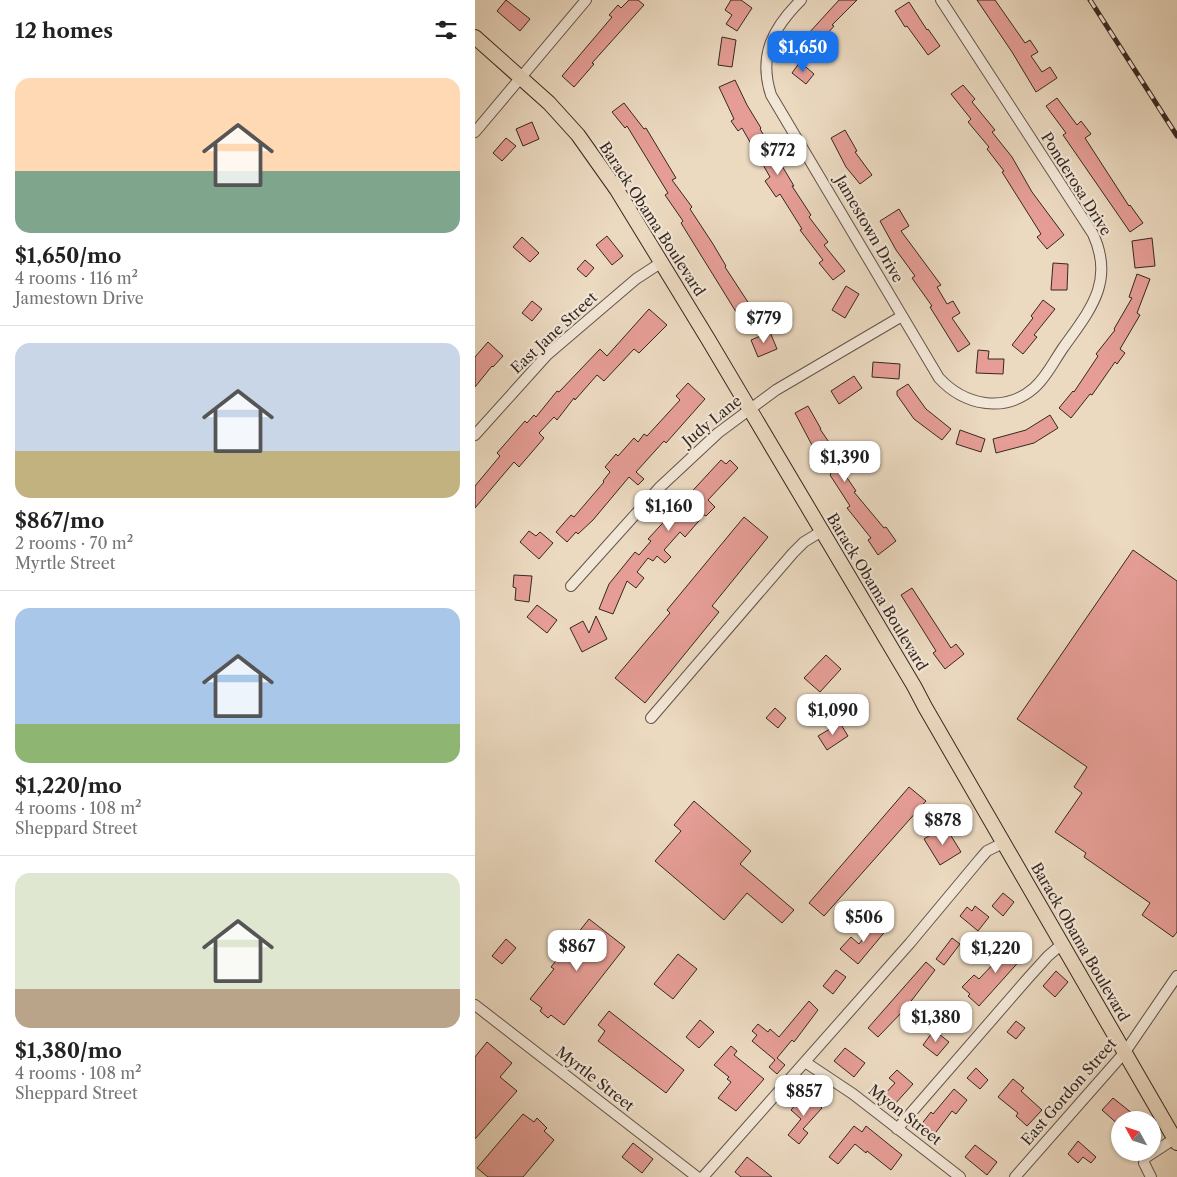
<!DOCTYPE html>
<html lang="en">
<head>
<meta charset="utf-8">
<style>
  body { margin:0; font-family:"Libre Caslon Text",serif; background:#f6f6f6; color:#222; height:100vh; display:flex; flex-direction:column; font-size:19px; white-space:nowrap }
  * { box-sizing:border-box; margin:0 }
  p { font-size:16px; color:#767676 }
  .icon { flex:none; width:28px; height:28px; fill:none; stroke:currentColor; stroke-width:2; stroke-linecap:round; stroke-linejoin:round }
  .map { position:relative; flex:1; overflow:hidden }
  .drawer { display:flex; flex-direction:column; background:#fff; width:475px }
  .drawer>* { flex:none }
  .needle { width:32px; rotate:310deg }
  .tools { position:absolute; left:636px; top:1111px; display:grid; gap:10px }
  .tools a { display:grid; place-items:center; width:50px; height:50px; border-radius:50%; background:#fff; box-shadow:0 1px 4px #0004; font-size:25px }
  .price { position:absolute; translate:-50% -42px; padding:0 11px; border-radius:10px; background:#fff; color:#222; font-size:16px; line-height:32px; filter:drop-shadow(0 1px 2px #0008) }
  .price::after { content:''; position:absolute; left:50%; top:30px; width:15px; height:11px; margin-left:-8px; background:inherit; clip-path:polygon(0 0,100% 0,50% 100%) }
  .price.selected { background:#1a73e8; color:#fff }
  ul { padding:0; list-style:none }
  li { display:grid; align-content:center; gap:10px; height:265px; padding:0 15px }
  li+li { border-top:1px solid #e0e0e0 }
  li span { display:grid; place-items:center; height:155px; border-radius:15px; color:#555 }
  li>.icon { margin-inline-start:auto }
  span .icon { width:90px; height:90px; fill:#fffc; stroke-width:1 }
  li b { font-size:21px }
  h2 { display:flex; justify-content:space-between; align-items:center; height:60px; padding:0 15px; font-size:21px }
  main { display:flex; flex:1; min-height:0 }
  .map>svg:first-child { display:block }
  .building { fill:#e59d95; stroke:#362822 }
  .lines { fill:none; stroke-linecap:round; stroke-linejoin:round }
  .minor-casing { stroke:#63544a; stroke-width:12 }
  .major-casing { stroke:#362822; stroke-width:16 }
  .minor { stroke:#f2e6d6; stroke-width:10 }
  .major { stroke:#ebd9c0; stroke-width:14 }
  .rail-casing { stroke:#362822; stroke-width:5 }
  .rail { stroke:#f2e6d6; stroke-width:3; stroke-dasharray:9; stroke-linecap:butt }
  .labels { text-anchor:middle; stroke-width:4.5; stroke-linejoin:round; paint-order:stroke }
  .street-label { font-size:15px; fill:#362822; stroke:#f2e6d6 }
</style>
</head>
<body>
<main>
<section class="drawer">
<h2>12 homes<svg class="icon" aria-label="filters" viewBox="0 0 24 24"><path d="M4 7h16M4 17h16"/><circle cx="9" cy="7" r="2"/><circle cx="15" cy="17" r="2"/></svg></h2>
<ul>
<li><span style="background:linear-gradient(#ffd9b3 60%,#7fa58c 0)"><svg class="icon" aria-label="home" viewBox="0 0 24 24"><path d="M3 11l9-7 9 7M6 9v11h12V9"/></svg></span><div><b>$1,650/mo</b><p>4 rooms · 116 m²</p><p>Jamestown Drive</p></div></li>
<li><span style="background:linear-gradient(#c9d6e8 70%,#c2b280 0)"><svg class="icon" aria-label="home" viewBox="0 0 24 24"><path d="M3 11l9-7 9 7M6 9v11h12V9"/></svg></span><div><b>$867/mo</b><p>2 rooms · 70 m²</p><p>Myrtle Street</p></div></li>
<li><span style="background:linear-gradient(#a9c7e8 75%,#8fb573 0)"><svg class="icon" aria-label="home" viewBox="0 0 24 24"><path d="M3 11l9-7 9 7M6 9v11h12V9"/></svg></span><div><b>$1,220/mo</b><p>4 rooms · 108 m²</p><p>Sheppard Street</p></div></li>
<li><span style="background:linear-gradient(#dfe7d0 75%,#b9a48a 0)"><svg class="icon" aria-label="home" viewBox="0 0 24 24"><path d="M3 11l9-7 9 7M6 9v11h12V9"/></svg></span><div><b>$1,380/mo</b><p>4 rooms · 108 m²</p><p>Sheppard Street</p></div></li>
</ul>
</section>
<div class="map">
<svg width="702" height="1177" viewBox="0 0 702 1177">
  <rect width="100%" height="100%" fill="#ebd9c0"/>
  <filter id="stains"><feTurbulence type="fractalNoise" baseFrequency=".004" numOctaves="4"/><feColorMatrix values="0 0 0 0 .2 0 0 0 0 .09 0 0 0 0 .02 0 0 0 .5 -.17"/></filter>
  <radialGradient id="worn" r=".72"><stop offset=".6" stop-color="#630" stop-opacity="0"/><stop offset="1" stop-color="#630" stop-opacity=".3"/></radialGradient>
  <path class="building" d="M31,0L55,19L45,31L22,11Z
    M154,0H163L169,5L117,63L119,64L99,87L87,76L137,17L134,15L143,5L146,8Z
    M256,0H266L277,8L262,31L251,24L257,15L250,10Z
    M364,0H382L357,25L359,26L353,33L361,40L352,50L333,34Z
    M502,0H520L550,43L555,40L563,52L556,56L567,72L575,67L582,78L561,92L537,52Z
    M434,2L452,30L453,29L465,46L453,55L432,26L430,27L420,11Z
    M247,37L261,40L257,67L243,65Z
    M325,62L339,74L331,84L317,73Z
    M260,80L272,105L286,128L285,129L319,186H317L336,215L334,217L353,242L349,245L370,271L358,280L344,263L348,260L325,230L327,229L305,194L301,197L290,181L295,177L267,128L263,131L256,121L259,119L244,87Z
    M488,85L500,99L497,102L520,130L517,132L537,157L557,192L589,235L572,249L562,237L566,234L527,172L529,171L512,149L514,147L493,122L496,119L476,94Z
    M582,98L602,125L606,121L616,134L610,138L654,206L655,205L668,223L655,232L588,135L591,133L571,106Z
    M149,103L169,129L171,128L201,178L197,180L217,207L215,209L238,244L251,266L250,267L284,319L271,328L206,223L208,221L190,195L193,193L152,126L150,128L137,112Z
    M57,122L64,139L48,146L41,129Z
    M370,130L382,151L380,152L397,175L385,184L371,167L356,138Z
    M31,138L41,146L27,161L18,153Z
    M424,209L434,226L426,231L466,285L462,287L472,304L478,301L485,313L477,318L495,344L483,352L455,307L457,306L437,278L440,276L421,250L405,221Z
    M132,236L148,256L137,265L121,245Z
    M47,237L64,253L55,262L38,247Z
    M677,238L680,266L660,268L657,241Z
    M110,260L119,268L111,277L102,269Z
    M578,263L593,264L592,290H576Z
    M662,274L675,279L662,313L665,315L645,349L650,353L642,364L640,362L617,395L615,394L596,418L584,408L598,391L599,392L623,356L621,354L640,330L639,329L657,298L654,297Z
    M371,286L384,294L370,318L357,310Z
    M568,300L580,309L559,335L562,337L548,354L537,345L558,318L556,316Z
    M57,301L67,309L57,321L47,313Z
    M174,309L192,325L164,353L159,349L129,381L122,375L100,400L99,398L82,420L79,417L64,433L69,438L44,467L39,462L0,508V486L25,456L22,453L50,421L52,423L59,415L61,417L82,391L84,392L125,349L132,356Z
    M295,332L302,349L283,357L276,340Z
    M13,342L28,356L18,367L17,366L0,387V357Z
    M503,350L514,351L513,359H529L528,374L501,373Z
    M398,362L425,364L424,379L397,377Z
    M379,376L387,388L364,404L356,391Z
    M213,383L230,399L191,443L189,441L161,472L169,479L163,485L154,477L118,520L103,534L101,532L92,542L81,532L96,515L99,517L129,482L128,481L135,472L130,467L141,454L143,456L159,438L163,442L169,434L172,436L205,400L201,396Z
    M433,384L451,409L476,429L467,440L439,419L422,395V391Z
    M333,406L346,429H345L366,460L362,463L381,491L379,492L409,528L411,527L421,541L403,555L393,540L396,538L372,508L375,506L355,475L356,474L338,447L320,413Z
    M575,415L583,428L559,443L521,453L518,439L551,430Z
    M485,430L510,439L506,452L481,444Z
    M246,460L251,464L255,460L263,468L233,500L240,507L231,516L229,515L210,537L205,532L189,550L196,557L190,563L182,556L178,561L173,558L162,572L169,578L161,588L152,581L138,614L124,609L134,584L160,552L164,555L176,541L173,539Z
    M269,517L293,537L237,606L244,612L170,703L140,678L195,613L192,610Z
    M54,531L61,536L65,532L78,543L64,559L45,542Z
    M658,550L702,581V932L698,937L667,915L675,903L609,857L611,853L580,832L607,793L599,787L612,767L542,719Z
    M39,575L57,576L54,602L40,600L41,588L38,587Z
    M437,588L476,648L481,644L489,654L470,669L458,653L461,651L426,595Z
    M62,605L82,620L72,633L52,617Z
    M121,616L132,639L107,652L95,628L108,621L114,633Z
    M351,655L366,669L345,692L329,678Z
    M300,708L311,718L303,728L291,718Z
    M365,723L373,736L352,750L343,736Z
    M434,787L451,801L349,916L334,903Z
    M219,801L276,851L265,864L319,910L307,923L272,893L249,920L180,861L206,831L199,825Z
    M470,826L486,852L465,865L449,839Z
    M528,893L539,902L528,916L517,906Z
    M500,906L514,917L503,931L485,916L492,907L497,911Z
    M114,919L150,947L89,1025L76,1015L73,1018L65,1011L67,1008L55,999L79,969L76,967Z
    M403,920L413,928L383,964L365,949L376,937L384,944Z
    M477,938L485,944L469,965L461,959Z
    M546,938L557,947L504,1006L493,996L495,994L487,987L499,975L504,979L523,959L526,961Z
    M31,939L41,948L27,964L17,956Z
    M203,954L222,969L198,999L179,984Z
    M451,962L460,970L430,1009L403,1037L393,1028Z
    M361,970L371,977L358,994L348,986Z
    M581,971L593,982L580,997L568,986Z
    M334,1001L343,1010L319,1042L317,1040L302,1058L310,1065L302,1074L294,1067L300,1060L277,1041L282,1035L277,1031L283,1024L293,1032L295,1029L304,1037Z
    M478,1005L495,1018L486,1030L469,1017Z
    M134,1011L209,1070L191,1093L123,1041L130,1031L123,1025Z
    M225,1020L239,1032L224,1048L211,1037Z
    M541,1021L550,1028L541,1039L532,1032Z
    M459,1030L474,1042L462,1056L448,1045Z
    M12,1042L37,1063L25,1077L42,1091L0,1139V1057Z
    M256,1046L262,1051L259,1055L289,1079L261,1111L243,1098L256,1082L252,1079L254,1077L239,1065Z
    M370,1048L390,1063L379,1077L359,1061Z
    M501,1068L513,1080L505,1089L492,1078Z
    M422,1070L438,1084L419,1105L408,1096L420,1083L414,1078Z
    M538,1079L549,1088L546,1091L567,1110L552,1126L541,1116L543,1113L523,1097Z
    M479,1089L492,1100L481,1114L477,1111L458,1136L445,1126L456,1112L458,1114Z
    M331,1093L347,1108L328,1129L333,1133L324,1144L313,1135L326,1119L316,1110Z
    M638,1098L658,1114L653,1120H645V1126L627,1110Z
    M48,1114L59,1122L62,1118L72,1128L69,1131L79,1140L48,1177H13L2,1168Z
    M379,1126L387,1132L391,1126L427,1155L416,1170L392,1151L391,1153L380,1144L363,1164L354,1157Z
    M603,1141L621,1157L616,1163L608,1157L603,1163L593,1154Z
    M158,1143L178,1159L167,1173L147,1157Z
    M500,1145L522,1162L512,1175L490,1157Z
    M272,1157L297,1177H266L260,1172Z"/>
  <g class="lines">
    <g class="minor-casing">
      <path id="minor" d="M326,0C298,28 283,55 296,95L464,378C489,405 529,414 559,388C571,378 579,361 588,348C615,310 640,282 618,234L466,0
        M0,132L111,0
        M0,435L72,355L161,279L187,262
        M96,586L184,488L243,433L301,390L427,316
        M176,718L318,553L329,542L347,531
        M0,1005L222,1177
        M330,1062L378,1094L485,1177
        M422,1129L554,977L573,956L587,944
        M228,1177L435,943L505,859L512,851L528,843
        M540,1177L650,1052L702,976
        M676,1177L669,1163L670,1158L699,1139"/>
    </g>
    <g class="major-casing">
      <path id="major" d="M0,37L74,103L103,135L142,190L233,339L439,686L450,707L702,1143"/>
    </g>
    <use href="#minor" class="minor"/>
    <use href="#major" class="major"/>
    <g class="rail-casing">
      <path id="rail" d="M615,0L702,136"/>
    </g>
    <use href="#rail" class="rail"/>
  </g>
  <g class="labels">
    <g class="street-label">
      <text transform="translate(601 184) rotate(58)" y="5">Ponderosa Drive</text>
      <text transform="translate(177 219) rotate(57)" y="5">Barack Obama Boulevard</text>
      <text transform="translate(394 229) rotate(60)" y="5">Jamestown Drive</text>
      <text transform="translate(79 333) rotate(-43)" y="5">East Jane Street</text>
      <text transform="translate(237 421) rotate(-39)" y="5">Judy Lane</text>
      <text transform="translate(402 592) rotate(59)" y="5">Barack Obama Boulevard</text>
      <text transform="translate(605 942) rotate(60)" y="5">Barack Obama Boulevard</text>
      <text transform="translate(120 1079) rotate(38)" y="5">Myrtle Street</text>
      <text transform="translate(594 1092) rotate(-49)" y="5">East Gordon Street</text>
      <text transform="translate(430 1115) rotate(38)" y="5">Myon Street</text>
    </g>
  </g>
  <rect width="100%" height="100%" filter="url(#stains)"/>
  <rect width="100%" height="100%" fill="url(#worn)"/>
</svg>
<div class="tools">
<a><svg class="needle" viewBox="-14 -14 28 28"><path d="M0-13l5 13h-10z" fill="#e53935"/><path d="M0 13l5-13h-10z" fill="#767676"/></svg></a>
</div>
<b class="price selected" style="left:328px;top:73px">$1,650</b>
<b class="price" style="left:303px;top:176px">$772</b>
<b class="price" style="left:289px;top:344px">$779</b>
<b class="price" style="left:370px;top:483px">$1,390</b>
<b class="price" style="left:194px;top:532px">$1,160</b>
<b class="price" style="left:358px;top:736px">$1,090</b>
<b class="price" style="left:468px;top:846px">$878</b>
<b class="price" style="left:389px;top:943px">$506</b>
<b class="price" style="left:102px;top:972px">$867</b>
<b class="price" style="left:521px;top:974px">$1,220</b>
<b class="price" style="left:461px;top:1043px">$1,380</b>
<b class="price" style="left:329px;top:1117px">$857</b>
</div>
</main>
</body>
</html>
